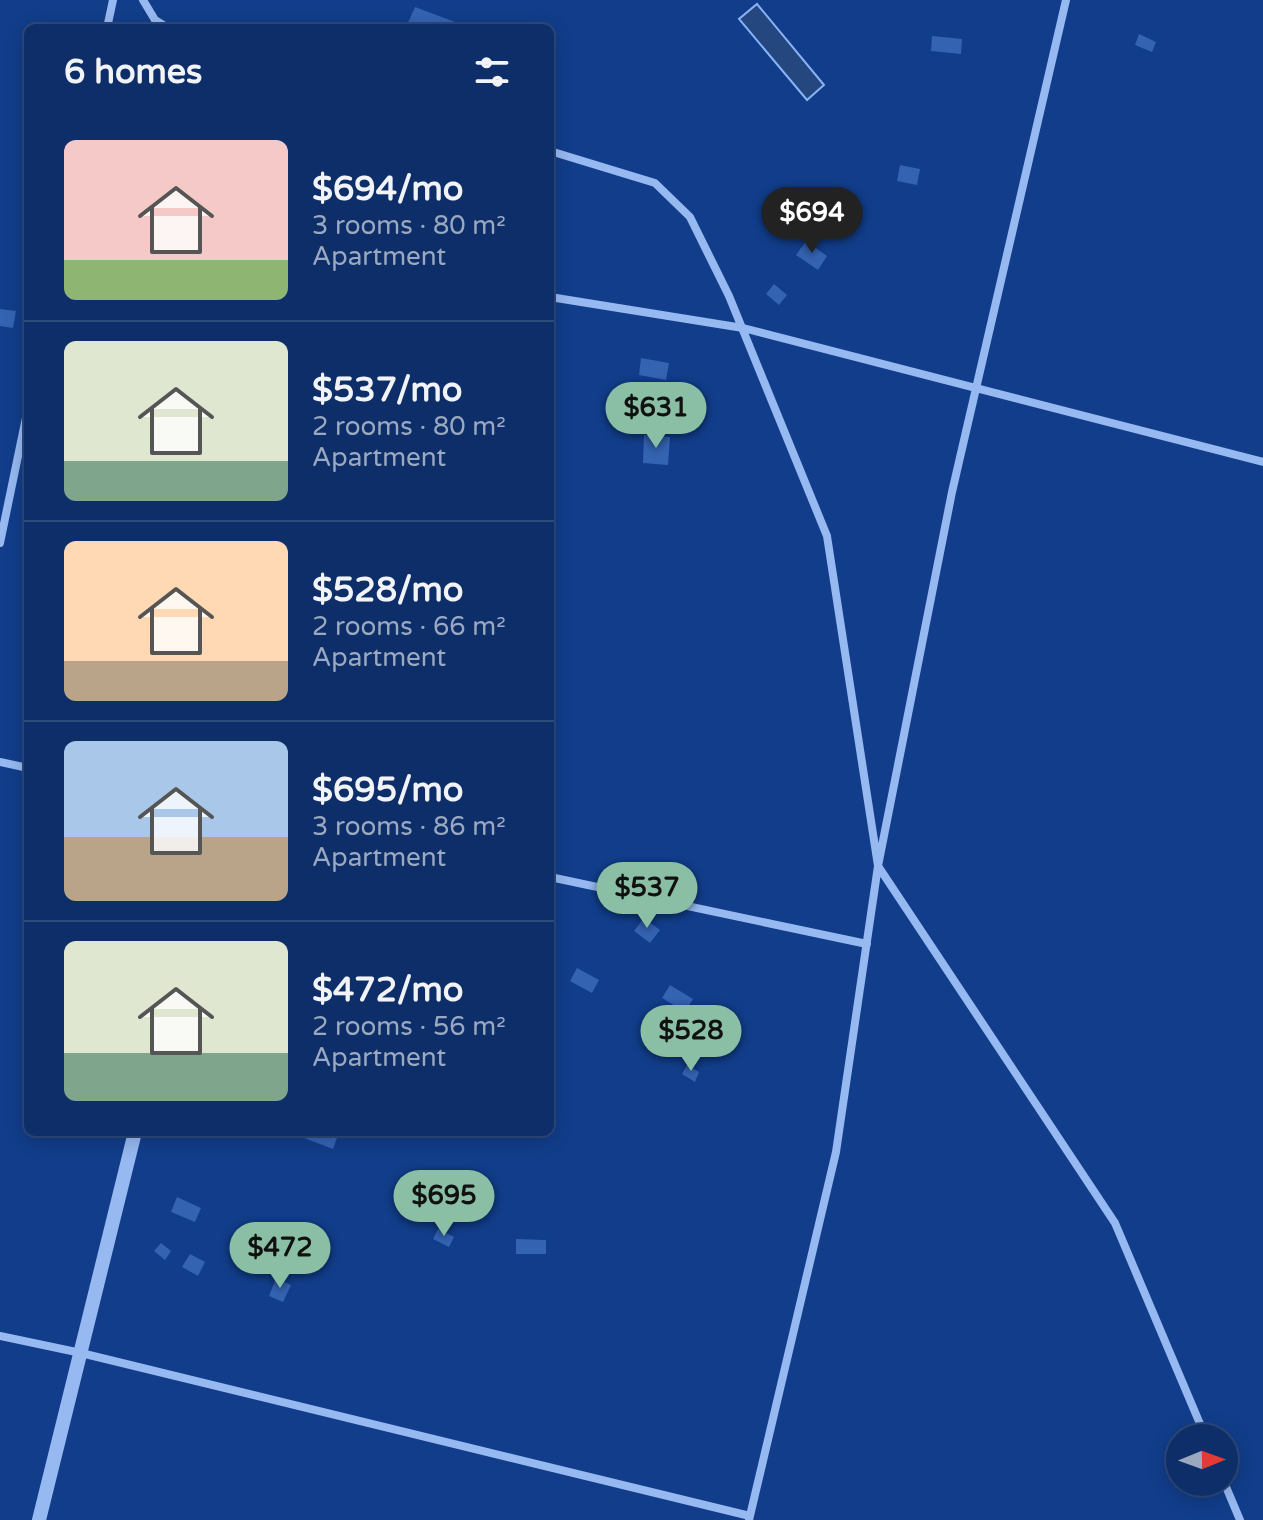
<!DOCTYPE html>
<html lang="en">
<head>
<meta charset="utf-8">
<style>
  body { margin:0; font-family:"Varela Round",sans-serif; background:#16366e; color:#f1f3f6; height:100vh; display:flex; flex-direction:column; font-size:30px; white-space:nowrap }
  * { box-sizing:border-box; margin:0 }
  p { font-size:26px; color:#9aa8c0 }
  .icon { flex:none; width:44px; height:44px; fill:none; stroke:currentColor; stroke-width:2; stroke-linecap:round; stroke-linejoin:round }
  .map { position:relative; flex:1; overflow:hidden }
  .sheet { position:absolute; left:24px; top:24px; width:530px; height:1112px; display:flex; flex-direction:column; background:#0d2e68; border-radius:12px; box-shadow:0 4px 20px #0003,0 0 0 2px #2d4a7c }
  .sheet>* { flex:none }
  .needle { width:52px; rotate:89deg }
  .tools { position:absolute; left:1166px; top:1424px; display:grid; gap:16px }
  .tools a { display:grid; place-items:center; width:72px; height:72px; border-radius:50%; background:#0d2e68; box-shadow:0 4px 20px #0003,0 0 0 2px #2d4a7c; font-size:40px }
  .price { position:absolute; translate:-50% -68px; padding:0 18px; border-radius:28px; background:#8abfa5; color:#111; font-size:26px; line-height:52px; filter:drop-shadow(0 2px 4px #0008) }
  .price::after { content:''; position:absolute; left:50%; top:48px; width:24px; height:18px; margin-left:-12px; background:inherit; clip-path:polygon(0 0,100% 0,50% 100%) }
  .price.current { background:#222; color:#fff }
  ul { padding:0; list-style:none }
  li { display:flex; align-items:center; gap:24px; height:200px; padding:0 40px }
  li+li { border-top:2px solid #2d4a7c }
  li span { display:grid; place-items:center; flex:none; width:224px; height:160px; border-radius:12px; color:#555 }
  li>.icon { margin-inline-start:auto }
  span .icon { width:96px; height:96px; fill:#fffc; stroke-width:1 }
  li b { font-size:34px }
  h2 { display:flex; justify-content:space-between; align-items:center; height:96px; padding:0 40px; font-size:34px }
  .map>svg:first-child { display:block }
  .water { fill:#254780; stroke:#88b3f5; stroke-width:2 }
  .building { fill:#3463b2 }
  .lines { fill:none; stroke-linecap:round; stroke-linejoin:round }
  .minor { stroke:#97b9f1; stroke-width:8 }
  .tertiary { stroke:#97b9f1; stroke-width:14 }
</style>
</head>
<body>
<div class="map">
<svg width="1263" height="1520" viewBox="0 0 1263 1520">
  <rect width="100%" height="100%" fill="#113d8a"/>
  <path class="water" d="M757,4L824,85L807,100L739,19Z"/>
  <path class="building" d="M415,7L455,22L452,28L406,27Z
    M1139,34L1156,42L1152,52L1135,45Z
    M932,36L962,39L961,54L931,51Z
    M900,165L920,169L917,185L897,181Z
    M806,241L827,256L818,270L796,255Z
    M774,284L787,295L779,305L766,294Z
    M0,309L16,311L13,328L0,326Z
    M641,358L669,363L666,380L639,375Z
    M644,435L670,437L668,465L643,463Z
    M644,918L660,930L650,943L634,931Z
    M577,968L599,980L592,993L570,981Z
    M670,985L693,999L685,1012L662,998Z
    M687,1065L699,1072L695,1082L682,1074Z
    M307,1132H339L333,1149L304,1138Z
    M177,1197L201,1208L195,1222L171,1212Z
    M438,1229L454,1237L449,1247L433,1239Z
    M516,1239L546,1240V1254H516Z
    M161,1243L171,1251L165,1260L154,1251Z
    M190,1254L205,1262L198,1276L182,1267Z
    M276,1278L291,1285L283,1302L269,1296Z"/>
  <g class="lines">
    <path class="minor" d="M143,0L155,20L168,28
      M1066,0L952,492L878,866L1115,1223L1206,1438
      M107,28L113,0
      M550,151L655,183L690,217L729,296L827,536L878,866L836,1152L749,1520
      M550,297L743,328L1263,462
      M0,543L28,408
      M0,762L28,768
      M550,877L867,944
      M0,1336L81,1353L750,1516
      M1224,1482L1240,1520"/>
    <path class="tertiary" d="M39,1520L135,1132"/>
  </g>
</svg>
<div class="tools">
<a><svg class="needle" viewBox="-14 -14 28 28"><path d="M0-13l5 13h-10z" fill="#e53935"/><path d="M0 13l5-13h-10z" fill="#9aa8c0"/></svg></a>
</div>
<b class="price current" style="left:812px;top:255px">$694</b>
<b class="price" style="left:656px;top:450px">$631</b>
<b class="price" style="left:647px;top:930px">$537</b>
<b class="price" style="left:691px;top:1073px">$528</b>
<b class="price" style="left:444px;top:1238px">$695</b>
<b class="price" style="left:280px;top:1290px">$472</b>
<section class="sheet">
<h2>6 homes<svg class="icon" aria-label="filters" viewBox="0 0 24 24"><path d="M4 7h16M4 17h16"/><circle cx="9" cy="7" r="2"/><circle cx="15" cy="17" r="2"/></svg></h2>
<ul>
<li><span style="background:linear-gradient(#f6c9c9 75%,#8fb573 0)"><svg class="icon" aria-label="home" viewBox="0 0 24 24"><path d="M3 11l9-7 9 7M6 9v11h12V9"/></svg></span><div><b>$694/mo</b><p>3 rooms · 80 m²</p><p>Apartment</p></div></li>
<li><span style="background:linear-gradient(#dfe7d0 75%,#7fa58c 0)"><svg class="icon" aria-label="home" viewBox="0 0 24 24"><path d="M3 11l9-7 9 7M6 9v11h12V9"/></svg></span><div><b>$537/mo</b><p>2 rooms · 80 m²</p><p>Apartment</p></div></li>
<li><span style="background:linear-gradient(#ffd9b3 75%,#b9a48a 0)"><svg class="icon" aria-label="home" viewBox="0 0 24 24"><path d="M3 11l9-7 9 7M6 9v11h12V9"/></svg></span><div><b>$528/mo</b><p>2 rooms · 66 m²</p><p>Apartment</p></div></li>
<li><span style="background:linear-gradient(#a9c7e8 60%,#b9a48a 0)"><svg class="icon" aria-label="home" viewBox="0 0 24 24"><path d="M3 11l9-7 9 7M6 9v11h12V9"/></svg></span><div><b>$695/mo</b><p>3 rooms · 86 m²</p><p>Apartment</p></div></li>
<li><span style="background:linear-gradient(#dfe7d0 70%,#7fa58c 0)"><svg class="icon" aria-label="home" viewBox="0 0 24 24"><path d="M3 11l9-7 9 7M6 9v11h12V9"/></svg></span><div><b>$472/mo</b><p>2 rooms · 56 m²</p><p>Apartment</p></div></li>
</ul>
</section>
</div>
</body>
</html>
